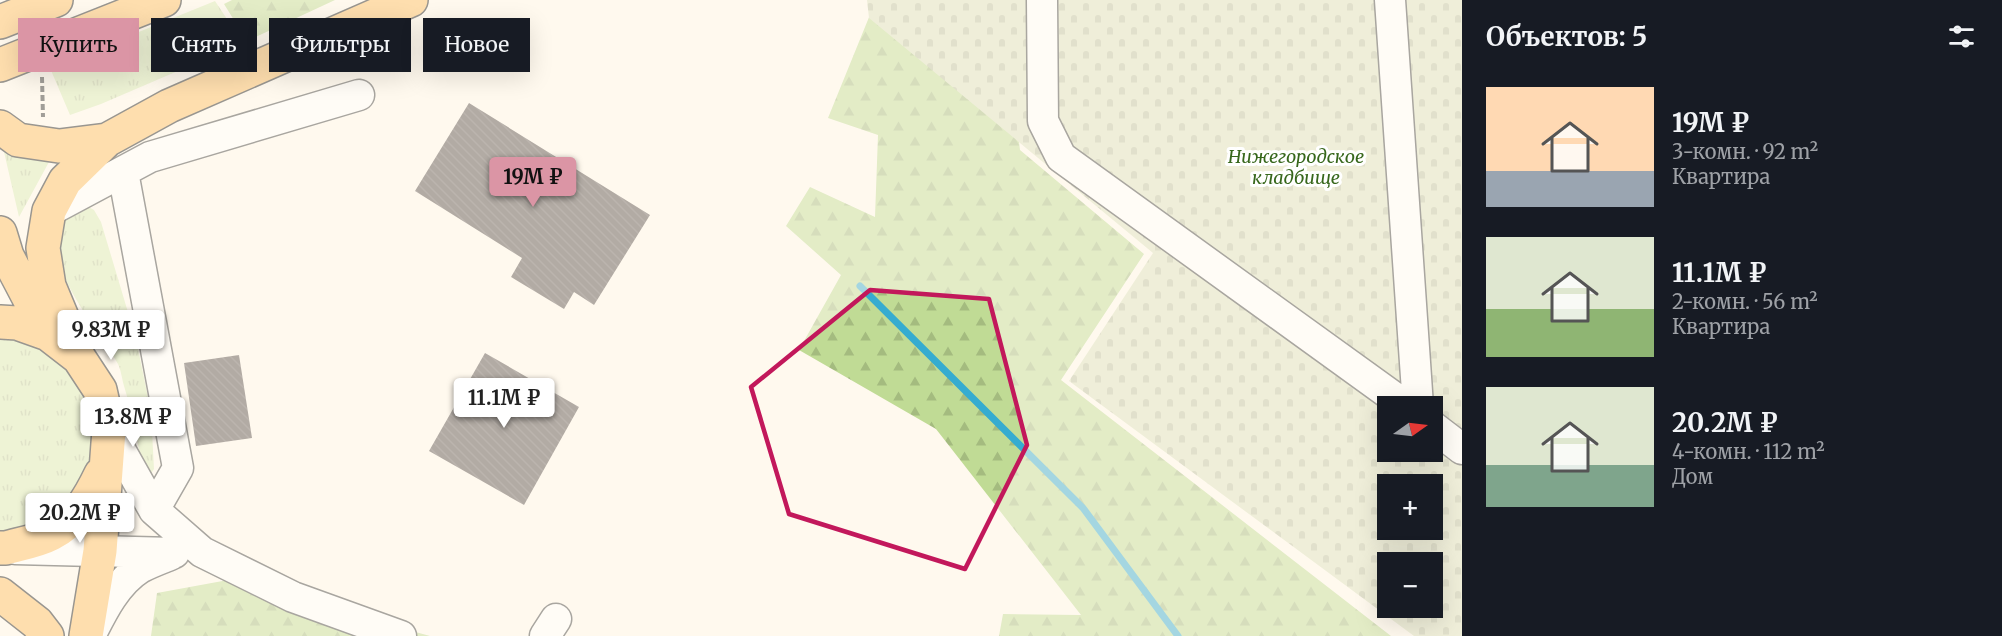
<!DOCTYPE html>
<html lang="ru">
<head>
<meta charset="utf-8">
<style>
  body { margin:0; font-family:Merriweather,serif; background:#242831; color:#f1f3f6; height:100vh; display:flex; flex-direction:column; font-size:22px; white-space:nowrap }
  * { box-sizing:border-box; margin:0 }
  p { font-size:20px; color:#9ea1a6 }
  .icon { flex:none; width:33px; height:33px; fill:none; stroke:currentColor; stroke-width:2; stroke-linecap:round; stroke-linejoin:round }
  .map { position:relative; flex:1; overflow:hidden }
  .sheet { display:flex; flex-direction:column; background:#171b24; width:540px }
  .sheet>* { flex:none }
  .banner { position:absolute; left:18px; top:18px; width:570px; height:54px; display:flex; gap:12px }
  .needle { width:39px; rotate:76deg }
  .buttons { position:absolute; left:1377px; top:396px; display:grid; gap:12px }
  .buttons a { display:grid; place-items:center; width:66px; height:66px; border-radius:0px; background:#171b24; box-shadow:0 6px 24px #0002; font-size:30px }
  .price { position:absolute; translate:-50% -51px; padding:0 14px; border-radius:6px; background:#fff; color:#222; font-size:20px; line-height:39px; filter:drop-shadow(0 2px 3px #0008) }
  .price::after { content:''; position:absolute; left:50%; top:36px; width:18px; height:14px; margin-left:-9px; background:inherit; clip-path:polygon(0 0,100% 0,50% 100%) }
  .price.active { background:#db95a5; color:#111 }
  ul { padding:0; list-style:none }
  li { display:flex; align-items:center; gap:18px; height:150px; padding:0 24px }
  li span { display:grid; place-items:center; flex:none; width:168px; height:120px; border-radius:0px; color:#555 }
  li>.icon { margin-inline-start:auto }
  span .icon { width:72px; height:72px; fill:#fffc; stroke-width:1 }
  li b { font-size:26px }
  h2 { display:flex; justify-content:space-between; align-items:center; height:72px; padding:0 24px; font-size:26px }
  .tag { padding:0 21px; border-radius:0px; background:#171b24; box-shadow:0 6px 24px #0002; font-size:21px; line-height:54px }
  .tag.active { background:#db95a5; color:#111 }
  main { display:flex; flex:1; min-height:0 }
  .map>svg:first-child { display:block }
  .grass { fill:url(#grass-tufts) }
  .forest { fill:url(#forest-firs) }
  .cemetery { fill:url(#cemetery-stones); fill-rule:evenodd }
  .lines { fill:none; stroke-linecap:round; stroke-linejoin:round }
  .stream { stroke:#36acd0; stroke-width:7 }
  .building { fill:url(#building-back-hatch) }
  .minor-casing { stroke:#404040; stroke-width:33 }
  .major-casing { stroke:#1e1e1e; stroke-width:36 }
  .path { stroke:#2f2f2f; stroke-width:4; stroke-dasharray:6 3; stroke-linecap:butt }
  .minor { stroke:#fff; stroke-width:30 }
  .major { stroke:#fcbd61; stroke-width:33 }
  .marked { fill:none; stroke:#c2185b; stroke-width:4.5; stroke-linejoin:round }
  .labels { text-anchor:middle; stroke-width:6; stroke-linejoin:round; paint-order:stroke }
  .park-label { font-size:18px; font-style:italic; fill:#37671c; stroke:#fff }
</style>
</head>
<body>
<main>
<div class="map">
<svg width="1462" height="636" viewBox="0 0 1462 636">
  <defs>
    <pattern id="grass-tufts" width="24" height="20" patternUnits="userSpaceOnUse" patternTransform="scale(1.5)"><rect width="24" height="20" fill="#daeab6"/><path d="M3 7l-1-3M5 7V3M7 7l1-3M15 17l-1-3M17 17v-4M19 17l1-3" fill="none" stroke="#bac89b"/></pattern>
    <pattern id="forest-firs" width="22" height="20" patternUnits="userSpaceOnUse" patternTransform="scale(1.5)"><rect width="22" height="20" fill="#c0db95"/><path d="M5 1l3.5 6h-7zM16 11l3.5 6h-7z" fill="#a4bb7f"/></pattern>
    <pattern id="cemetery-stones" width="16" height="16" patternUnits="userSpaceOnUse" patternTransform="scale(1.5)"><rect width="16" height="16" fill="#dce1be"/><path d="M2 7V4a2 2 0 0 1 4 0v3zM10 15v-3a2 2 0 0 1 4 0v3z" fill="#bcc0a2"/></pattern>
    <pattern id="building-back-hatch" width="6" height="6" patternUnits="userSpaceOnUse" patternTransform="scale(1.5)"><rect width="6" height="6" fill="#564c49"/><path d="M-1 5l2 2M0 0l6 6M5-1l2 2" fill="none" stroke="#69615f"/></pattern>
  </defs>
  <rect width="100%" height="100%" fill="#fff9ee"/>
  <path class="grass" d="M215,1L243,43L101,104L70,115L50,68Z
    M1,139L55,151L19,217Z
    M81,203L94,210L101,222L136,339L151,412L154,469L148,478L144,475C138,445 133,415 124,386C122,379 121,370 118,364C96,323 16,240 81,203Z
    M6,337L44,348L71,369L88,396L96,428L94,459L60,513L31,529L0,534V338Z"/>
  <path class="forest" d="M232,0H335L247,41L224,4Z
    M876,0L1006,39L1020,150L1144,254L1061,380L1391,636H999L1003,614L1081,615L936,429L799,350L841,275L786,226L810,187L875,217L878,135L828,118Z
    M228,580L430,636H151L157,593Z"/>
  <path class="cemetery" d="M867,0H1462V636H1414L1069,381L1153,253L869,18ZM1388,406H1432V452H1388ZM1388,484H1432V530H1388ZM1388,562H1432V608H1388Z"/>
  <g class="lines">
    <path class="stream" d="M860,286L1083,508L1178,636"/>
  </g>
  <path class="building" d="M469,103L650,215L594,305L574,292L564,309L511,277L522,258L415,191Z
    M485,353L579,407L524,505L429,451Z
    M239,355L252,438L196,446L184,363Z"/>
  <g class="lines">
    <g class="minor-casing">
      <path id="minor" d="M1042,0L1043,121L1061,157L1406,406
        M1390,0L1418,406
        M123,172L178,468L154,510
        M49,211L150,157L359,95
        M1432,426L1462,449
        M109,430L154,510L202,552L293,597L401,636
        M15,549L174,553
        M90,636C102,612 116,583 140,568C149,563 160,559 170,555
        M545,636L556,619"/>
    </g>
    <g class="major-casing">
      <path id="major" d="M0,22L56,0
        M0,65L164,0
        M0,127L18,140L59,146L107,140
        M0,233L7,256L48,334
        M0,322L17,323L48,334L79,358L100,390L109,430L100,551L86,636
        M79,358L49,286L43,248L49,211L65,181L107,140L169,106L411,0
        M0,548H6C20,544 38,541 51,534C76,521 89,499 101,474
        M0,594L37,623L47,636"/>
    </g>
    <path class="path" d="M42,77L43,117"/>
    <use href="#minor" class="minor"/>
    <use href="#major" class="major"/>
  </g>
  <path d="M0 0H1462V636H0ZM870,290L989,299L1027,445L965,569L789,514L751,387Z" fill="#fff9ee" fill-opacity=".55" fill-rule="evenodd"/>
  <path class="marked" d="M870,290L989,299L1027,445L965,569L789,514L751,387Z"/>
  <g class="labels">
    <g class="park-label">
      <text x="1296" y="163">Нижегородское<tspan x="1296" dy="21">кладбище</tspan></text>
    </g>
  </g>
</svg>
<div class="buttons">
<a><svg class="needle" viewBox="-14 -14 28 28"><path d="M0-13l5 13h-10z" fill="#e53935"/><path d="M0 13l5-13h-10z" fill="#9ea1a6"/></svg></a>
<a>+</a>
<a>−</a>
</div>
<b class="price active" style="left:533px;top:208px">19M ₽</b>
<b class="price" style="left:111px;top:361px">9.83M ₽</b>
<b class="price" style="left:504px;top:429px">11.1M ₽</b>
<b class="price" style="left:133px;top:448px">13.8M ₽</b>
<b class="price" style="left:80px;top:544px">20.2M ₽</b>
<div class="banner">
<a class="tag active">Купить</a>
<a class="tag">Снять</a>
<a class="tag">Фильтры</a>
<a class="tag">Новое</a>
</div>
</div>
<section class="sheet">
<h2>Объектов: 5<svg class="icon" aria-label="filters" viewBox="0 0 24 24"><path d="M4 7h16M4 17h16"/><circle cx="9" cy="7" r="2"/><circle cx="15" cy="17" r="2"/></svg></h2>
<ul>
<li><span style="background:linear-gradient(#ffd9b3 70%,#9aa5b1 0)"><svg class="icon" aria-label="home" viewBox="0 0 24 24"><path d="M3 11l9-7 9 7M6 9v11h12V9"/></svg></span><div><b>19M ₽</b><p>3-комн. · 92 m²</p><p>Квартира</p></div></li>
<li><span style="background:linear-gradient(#dfe7d0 60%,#8fb573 0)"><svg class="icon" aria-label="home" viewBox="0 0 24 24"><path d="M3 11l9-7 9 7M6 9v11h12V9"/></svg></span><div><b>11.1M ₽</b><p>2-комн. · 56 m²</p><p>Квартира</p></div></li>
<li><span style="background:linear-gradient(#dfe7d0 65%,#7fa58c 0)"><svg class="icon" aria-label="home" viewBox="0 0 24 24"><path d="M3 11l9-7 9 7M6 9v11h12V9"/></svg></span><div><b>20.2M ₽</b><p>4-комн. · 112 m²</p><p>Дом</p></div></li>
</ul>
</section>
</main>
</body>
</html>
